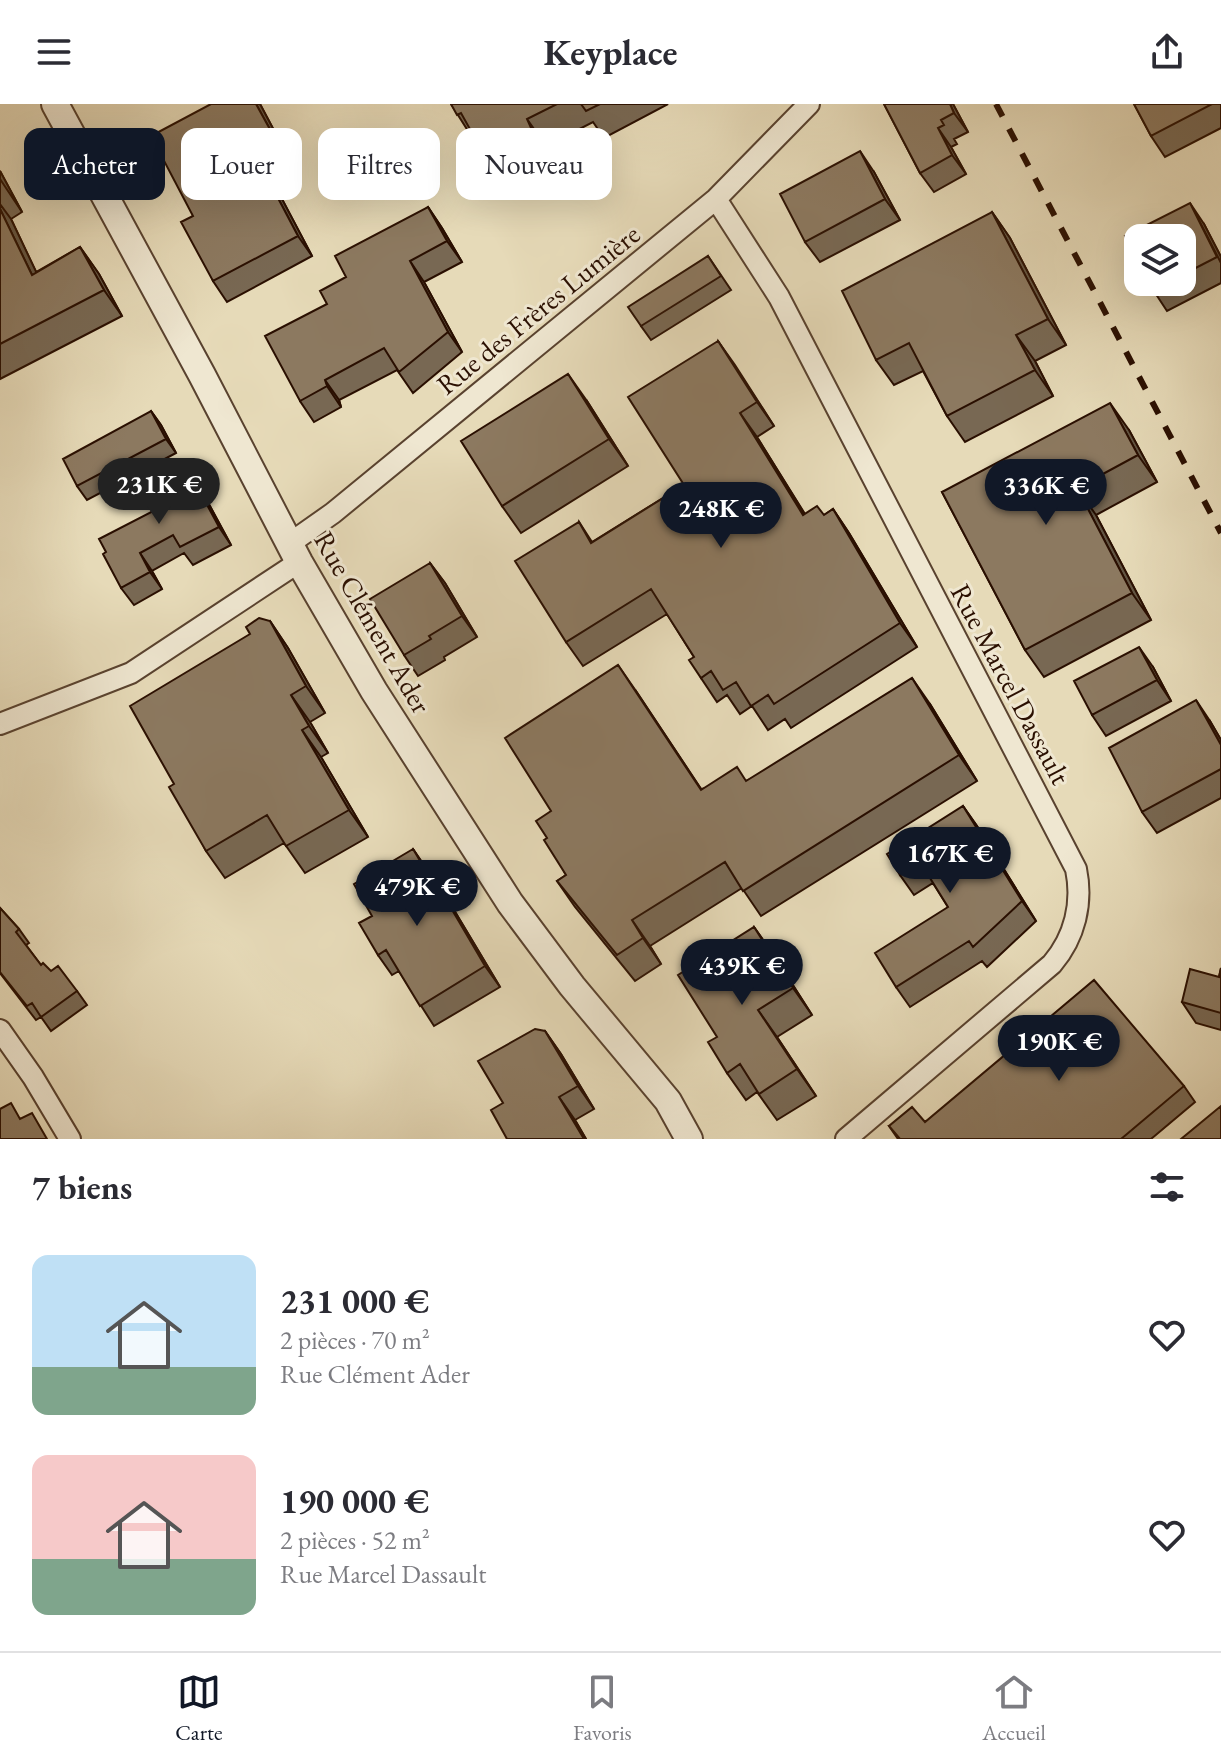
<!DOCTYPE html>
<html lang="fr">
<head>
<meta charset="utf-8">
<style>
  body { margin:0; font-family:"EB Garamond",serif; background:#f7f7f7; color:#2b2b33; height:100vh; display:flex; flex-direction:column; font-size:30px; white-space:nowrap }
  * { box-sizing:border-box; margin:0 }
  p { font-size:26px; color:#7c7c81 }
  .icon { flex:none; width:44px; height:44px; fill:none; stroke:currentColor; stroke-width:2; stroke-linecap:round; stroke-linejoin:round }
  .map { position:relative; height:1035px; overflow:hidden }
  .panel { display:flex; flex-direction:column; background:#fff; flex:1 }
  .panel>* { flex:none }
  .top-card { position:absolute; left:24px; top:24px; width:800px; height:72px; display:flex; gap:16px }
  .fabs { position:absolute; left:1124px; top:120px; display:grid; gap:16px }
  .fabs a { display:grid; place-items:center; width:72px; height:72px; border-radius:16px; background:#fff; box-shadow:0 8px 32px #0002; font-size:40px }
  .price { position:absolute; translate:-50% -68px; padding:0 18px; border-radius:28px; background:#111827; color:#fff; font-size:26px; line-height:52px; filter:drop-shadow(0 2px 4px #0008) }
  .price::after { content:''; position:absolute; left:50%; top:48px; width:24px; height:18px; margin-left:-12px; background:inherit; clip-path:polygon(0 0,100% 0,50% 100%) }
  .price.current { background:#222; color:#fff }
  ul { padding:0; list-style:none }
  li { display:flex; align-items:center; gap:24px; height:200px; padding:0 32px }
  li span { display:grid; place-items:center; flex:none; width:224px; height:160px; border-radius:16px; color:#555 }
  li>.icon { margin-inline-start:auto }
  span .icon { width:96px; height:96px; fill:#fffc; stroke-width:1 }
  li b { font-size:34px }
  h2 { display:flex; justify-content:space-between; align-items:center; height:96px; padding:0 32px; font-size:34px }
  .pill { padding:0 28px; border-radius:16px; background:#fff; box-shadow:0 8px 32px #0002; font-size:28px; line-height:72px }
  .pill.current { background:#111827; color:#fff }
  header { display:flex; justify-content:space-between; align-items:center; height:104px; padding:0 32px; background:#fff; font-size:36px; font-weight:700 }
  .menu { display:flex; justify-content:space-around; align-items:center; height:112px; border-top:2px solid #e1e1e2; background:#fff; font-size:22px; color:#7c7c81 }
  .menu a { display:grid; justify-items:center; gap:4px }
  .menu .current { color:#111827 }
  .map>svg:first-child { display:block }
  .lines { fill:none; stroke-linecap:round; stroke-linejoin:round }
  .minor-casing { stroke:#59422f; stroke-width:24 }
  .tertiary-casing { stroke:#59422f; stroke-width:30 }
  .minor { stroke:#efe7d1; stroke-width:20 }
  .tertiary { stroke:#efe7d1; stroke-width:26 }
  .rail { stroke:#2a0f01; stroke-width:6; stroke-dasharray:14 14; stroke-linecap:butt }
  .wall { fill:#786853; stroke:#2a0f01; stroke-width:2 }
  .shaded-wall { fill:#625543; stroke:#2a0f01; stroke-width:2 }
  .building { fill:#8c7960; stroke:#2a0f01; stroke-width:2 }
  .labels { text-anchor:middle; stroke-width:6; stroke-linejoin:round; paint-order:stroke }
  .street-label { font-size:28px; fill:#2a0f01; stroke:#efe7d1 }
</style>
</head>
<body>
<header><svg class="icon" aria-label="menu" viewBox="0 0 24 24"><path d="M4 6h16M4 12h16M4 18h16"/></svg>Keyplace<svg class="icon" aria-label="share" viewBox="0 0 24 24"><path d="M12 15V3M7 8l5-5 5 5M5 13v7h14v-7"/></svg></header>
<div class="map">
<svg width="1221" height="1035" viewBox="0 0 1221 1035">
  <rect width="100%" height="100%" fill="#e6dab8"/>
  <filter id="stains"><feTurbulence type="fractalNoise" baseFrequency=".0025" numOctaves="4"/><feColorMatrix values="0 0 0 0 .2 0 0 0 0 .09 0 0 0 0 .02 0 0 0 .5 -.17"/></filter>
  <radialGradient id="worn" r=".72"><stop offset=".6" stop-color="#630" stop-opacity="0"/><stop offset="1" stop-color="#630" stop-opacity=".3"/></radialGradient>
  <g class="lines">
    <g class="minor-casing">
      <path id="minor" d="M716,95L779,193L1076,765C1083,799 1075,833 1052,860L846,1035
        M289,440L333,409L716,95L809,0
        M0,620L131,569L299,458
        M0,926L33,973L70,1035"/>
    </g>
    <g class="tertiary-casing">
      <path id="tertiary" d="M55,0L202,271L299,458L374,587L510,799L572,882L668,997L689,1035"/>
    </g>
    <use href="#minor" class="minor"/>
    <use href="#tertiary" class="tertiary"/>
    <path class="rail" d="M996,0L1221,429"/>
  </g>
  <path class="wall" d="M211,0H260L286,49L264,61L312,152L227,198L213,177L193,112Z
    M451,0H668L604,34L593,18L546,42L555,62L509,88L490,61L477,37L475,38Z
    M884,0H953L968,28L954,35L957,40L951,43L966,70L934,88L920,69Z
    M1134,0H1221V24L1165,53L1151,32Z
    M0,67L22,108L11,115L36,168L80,143L99,170L122,212L0,275Z
    M874,68L900,116L820,158L805,138Z
    M428,103L442,124L462,158L424,178L462,248L413,289L397,266L339,296L341,303L314,318L300,297L346,173Z
    M992,108L1010,134L1066,241L1035,257L1053,292L965,338L947,312L923,267L894,281L876,256Z
    M1204,120L1221,153V179L1167,207L1148,178H1182V134Z
    M708,152L731,186L651,236L641,222Z
    M718,237L774,322L757,333L805,410L824,411L833,405L849,429L917,543L791,624L785,615L768,626L752,602L740,610L727,591L717,598L701,574L694,553L667,510L583,562L566,538L579,418L592,438L684,381Z
    M587,297L628,362L521,429L502,402Z
    M151,307L161,321L176,349L87,396L77,382Z
    M1129,326L1157,378L1096,411L1151,516L1044,573L1025,546L942,388Z
    M198,380L231,441L193,461L184,449L152,467L162,485L134,501L121,484L159,404Z
    M430,459L445,479L477,533L444,553L445,556L418,572L404,551Z
    M270,517L288,544L325,609L310,618L328,649L321,653L368,733L305,769L284,739L225,774L206,747L174,680L250,530Z
    M1153,563L1171,597L1106,632L1092,611Z
    M636,587L701,685L746,677L930,600L977,677L761,812L742,784L650,842L661,860L635,877L575,803L557,777L566,771L547,734L551,707Z
    M1210,617L1221,636V694L1157,729L1142,708Z
    M963,702L977,722L1036,817L987,863L982,857L910,903L896,883L948,803L933,779L914,791L900,771Z
    M413,745L448,796L500,883L434,922L399,867L392,871L378,851L372,812Z
    M0,804L19,825L29,839L26,841L41,861L77,887L87,901L51,927L41,913L36,916L0,869Z
    M754,823L773,850L812,911L777,933L816,992L777,1016L757,988L746,996L727,969L717,933Z
    M1221,864V926L1196,919L1182,898L1219,873Z
    M545,927L561,950L594,1005L575,1016L586,1035H507L503,999Z
    M1184,982L1195,998L1151,1035H898L889,1022Z"/>
  <path class="shaded-wall" d="M256,0H260L286,49L272,29Z
    M950,0H953L968,28L954,9Z
    M527,15L546,42L555,62L536,35Z
    M938,24L951,43L966,70L952,51Z
    M250,41L264,61L312,152L298,132Z
    M860,47L874,68L900,116L885,95Z
    M0,67L22,108L0,75Z
    M1190,99L1204,120L1221,153V159Z
    M0,100L11,115L50,197L32,171L0,105Z
    M428,103L442,124L462,158L447,137Z
    M992,108L1010,134L1066,241L1048,215Z
    M80,143L99,170L122,212L104,186Z
    M410,157L424,178L462,248L448,228Z
    M1016,231L1035,257L1053,292L1035,266Z
    M718,237L735,261L774,322L757,298Z
    M568,270L587,297L628,362L609,335Z
    M325,276L339,296L341,303L327,282Z
    M1110,299L1129,326L1157,378L1138,351Z
    M151,307L161,321L176,349L166,335Z
    M740,309L757,333L820,435L803,411Z
    M186,362L198,380L231,441L219,423Z
    M1077,384L1096,411L1151,516L1132,489Z
    M833,405L849,429L917,543L900,519Z
    M140,449L152,467L162,485L150,468Z
    M430,459L445,479L477,533L462,512Z
    M270,517L288,544L325,609L306,582Z
    M1139,543L1153,563L1171,597L1157,576Z
    M618,561L636,587L719,712L701,686Z
    M912,574L930,600L977,677L959,651Z
    M291,591L310,618L328,649L309,622Z
    M1196,596L1210,617L1221,636V641Z
    M302,626L321,653L368,733L349,706Z
    M963,702L977,722L1036,817L1022,797Z
    M413,745L427,766L446,798L432,777Z
    M434,775L448,796L500,883L485,862Z
    M632,816L650,842L661,860L643,834Z
    M754,823L773,850L812,911L793,884Z
    M758,906L777,933L816,992L797,965Z
    M545,927L561,950L594,1005L578,982Z
    M559,993L575,1016L586,1035H584Z"/>
  <path class="building" d="M211,0H256L272,29L250,41L298,132L213,177L181,118L193,112L151,32Z
    M451,0H557L527,15L536,35L490,61L461,9L457,11Z
    M581,0H600L586,7Z
    M884,0H950L954,9L941,16L944,21L938,24L952,51L920,69Z
    M1134,0H1212L1151,32Z
    M860,47L885,95L805,138L780,90Z
    M1190,99L1217,153L1182,171V134H1138V158L1125,132Z
    M428,103L447,137L410,157L448,228L399,268L384,244L325,276L327,282L300,297L265,232L327,200L320,187L346,173L335,152Z
    M0,105L32,171L80,143L104,186L0,240Z
    M992,108L1048,215L1016,231L1035,266L947,312L909,239L876,256L842,187Z
    M708,152L721,172L641,222L628,203Z
    M1148,178H1168L1152,186Z
    M718,237L757,298L740,309L803,411L817,402L824,411L833,405L900,519L774,600L768,591L751,602L736,578L723,586L711,567L701,574L689,556L694,553L651,485L566,538L515,457L579,418L591,439L684,381L628,293Z
    M568,270L609,335L502,402L461,337Z
    M1110,299L1138,351L1077,384L1132,489L1025,546L942,388Z
    M151,307L166,335L77,382L63,355Z
    M186,362L219,423L180,443L173,431L140,449L150,468L121,484L103,450L106,448L99,435L159,404L148,382Z
    M430,459L462,512L429,532L431,535L404,551L370,495Z
    M259,514L270,517L306,582L291,591L309,622L302,626L349,706L286,742L267,711L206,747L169,683L174,680L130,602L250,530L246,523Z
    M1139,543L1157,576L1092,611L1074,577Z
    M618,561L701,686L737,663L746,677L912,574L959,651L743,787L725,758L632,816L643,834L617,851L557,777L566,771L544,736L547,734L536,717L551,707L505,634Z
    M1196,596L1221,641V665L1142,708L1109,644Z
    M963,702L1022,797L973,843L969,837L896,883L875,849L948,803L920,758L900,771L887,750Z
    M413,745L432,777L434,775L485,862L420,902L386,846L378,851L359,819L372,812L354,780Z
    M0,804L19,825L16,828L41,861L43,859L51,867L58,862L77,887L41,913L32,899L27,902L0,868Z
    M754,823L793,884L758,906L797,965L759,990L740,960L727,969L708,938L717,933L678,871Z
    M1221,864V909L1182,898L1190,865L1219,873Z
    M1094,876L1184,982L1121,1035H900L889,1022L912,1003L925,1018Z
    M535,925L545,927L578,982L559,993L584,1035H507L491,1006L503,999L478,957Z
    M11,999L20,1015L32,1009L47,1035H0V1005Z
    M1221,1002V1035H1181Z"/>
  <g class="labels">
    <g class="street-label">
      <text transform="translate(538 205) rotate(-39)" y="10">Rue des Frères Lumière</text>
      <text transform="translate(373 518) rotate(60)" y="10">Rue Clément Ader</text>
      <text transform="translate(1011 580) rotate(62)" y="10">Rue Marcel Dassault</text>
    </g>
  </g>
  <rect width="100%" height="100%" filter="url(#stains)"/>
  <rect width="100%" height="100%" fill="url(#worn)"/>
</svg>
<div class="fabs">
<a><svg class="icon" aria-label="layers" viewBox="0 0 24 24"><path d="M12 4l9 5-9 5-9-5zM3 14l9 5 9-5"/></svg></a>
</div>
<b class="price current" style="left:159px;top:422px">231K €</b>
<b class="price" style="left:1046px;top:423px">336K €</b>
<b class="price" style="left:721px;top:446px">248K €</b>
<b class="price" style="left:950px;top:791px">167K €</b>
<b class="price" style="left:417px;top:824px">479K €</b>
<b class="price" style="left:742px;top:903px">439K €</b>
<b class="price" style="left:1059px;top:979px">190K €</b>
<div class="top-card">
<a class="pill current">Acheter</a>
<a class="pill">Louer</a>
<a class="pill">Filtres</a>
<a class="pill">Nouveau</a>
</div>
</div>
<section class="panel">
<h2>7 biens<svg class="icon" aria-label="filters" viewBox="0 0 24 24"><path d="M4 7h16M4 17h16"/><circle cx="9" cy="7" r="2"/><circle cx="15" cy="17" r="2"/></svg></h2>
<ul>
<li><span style="background:linear-gradient(#bfe0f5 70%,#7fa58c 0)"><svg class="icon" aria-label="home" viewBox="0 0 24 24"><path d="M3 11l9-7 9 7M6 9v11h12V9"/></svg></span><div><b>231 000 €</b><p>2 pièces · 70 m²</p><p>Rue Clément Ader</p></div><svg class="icon" aria-label="heart" viewBox="0 0 24 24"><path d="M12 20l-8-8c-3-5 5-10 8-4 3-6 11-1 8 4z"/></svg></li>
<li><span style="background:linear-gradient(#f6c9c9 65%,#7fa58c 0)"><svg class="icon" aria-label="home" viewBox="0 0 24 24"><path d="M3 11l9-7 9 7M6 9v11h12V9"/></svg></span><div><b>190 000 €</b><p>2 pièces · 52 m²</p><p>Rue Marcel Dassault</p></div><svg class="icon" aria-label="heart" viewBox="0 0 24 24"><path d="M12 20l-8-8c-3-5 5-10 8-4 3-6 11-1 8 4z"/></svg></li>
</ul>
</section>
<nav class="menu">
<a class="current"><svg class="icon" aria-label="map" viewBox="0 0 24 24"><path d="M3 6l6-2 6 2 6-2v14l-6 2-6-2-6 2zM9 4v14M15 6v14"/></svg>Carte</a>
<a><svg class="icon" aria-label="saved" viewBox="0 0 24 24"><path d="M7 4h10v16l-5-4-5 4z"/></svg>Favoris</a>
<a><svg class="icon" aria-label="home" viewBox="0 0 24 24"><path d="M3 11l9-7 9 7M6 9v11h12V9"/></svg>Accueil</a>
</nav>
</body>
</html>
